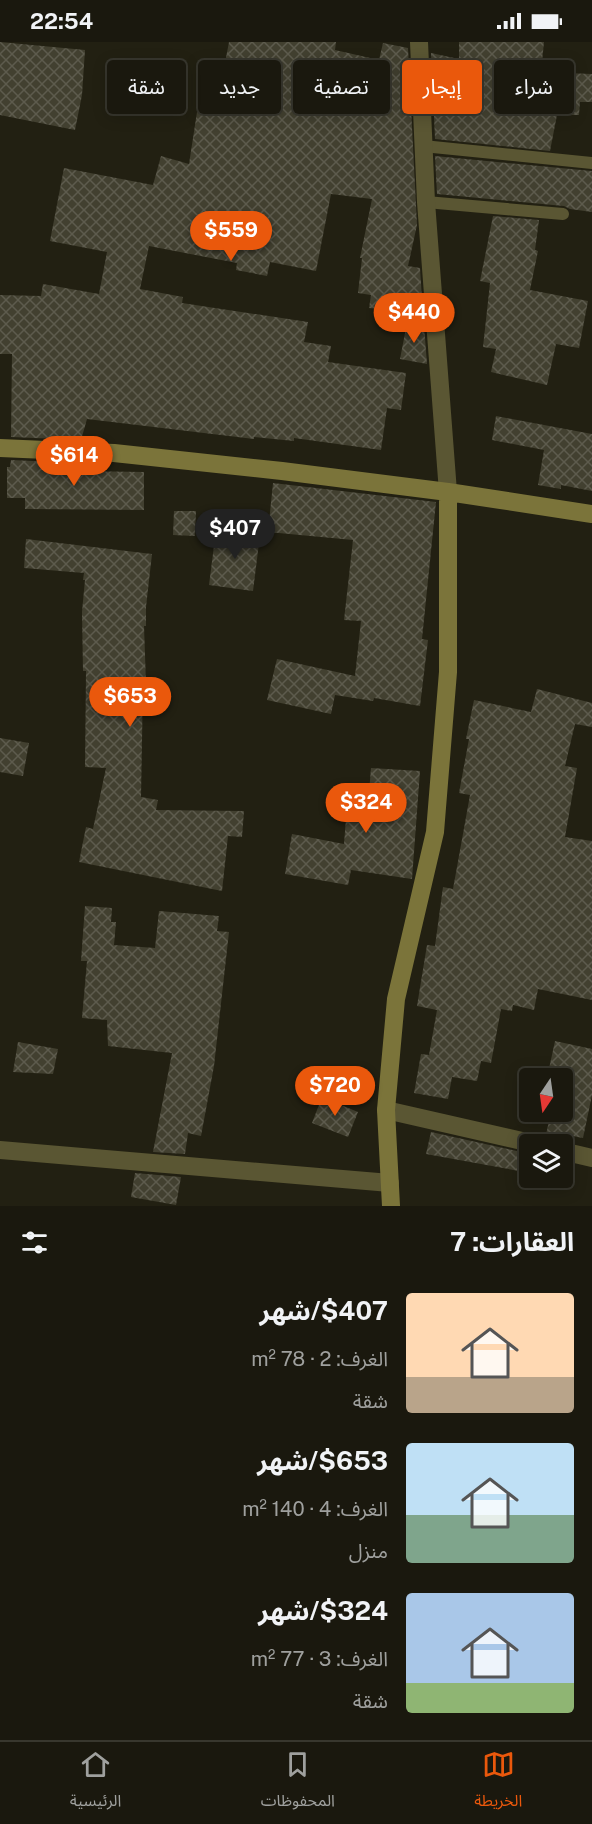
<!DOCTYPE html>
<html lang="ar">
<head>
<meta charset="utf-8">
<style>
  body { margin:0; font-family:"Public Sans","Noto Sans Arabic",sans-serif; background:#232117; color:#f1f3f6; direction:rtl; height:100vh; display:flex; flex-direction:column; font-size:22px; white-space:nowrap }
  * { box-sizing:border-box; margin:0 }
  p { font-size:20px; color:#9fa09e }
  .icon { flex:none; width:33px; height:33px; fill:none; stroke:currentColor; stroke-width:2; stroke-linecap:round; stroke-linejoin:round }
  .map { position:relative; height:1164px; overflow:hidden; direction:ltr }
  .details { display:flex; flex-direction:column; background:#1a180e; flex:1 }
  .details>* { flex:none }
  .banner { position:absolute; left:18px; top:18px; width:556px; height:54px; direction:rtl; display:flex; gap:12px }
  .needle { width:39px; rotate:193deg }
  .tools { position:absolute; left:519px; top:1026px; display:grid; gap:12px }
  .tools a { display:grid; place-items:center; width:54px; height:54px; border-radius:6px; background:#1a180e; box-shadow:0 3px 15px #0003,0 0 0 2px #38372e; font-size:30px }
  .price { position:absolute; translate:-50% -51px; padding:0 14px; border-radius:21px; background:#ea580c; color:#fff; font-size:20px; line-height:39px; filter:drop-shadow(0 2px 3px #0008) }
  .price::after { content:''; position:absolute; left:50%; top:36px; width:18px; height:14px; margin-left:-9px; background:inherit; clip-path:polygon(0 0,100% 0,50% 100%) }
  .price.selected { background:#222; color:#fff }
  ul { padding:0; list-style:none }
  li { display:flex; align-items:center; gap:18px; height:150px; padding:0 18px }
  li span { display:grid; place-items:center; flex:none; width:168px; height:120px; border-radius:6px; color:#555 }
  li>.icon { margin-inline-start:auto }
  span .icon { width:72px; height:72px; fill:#fffc; stroke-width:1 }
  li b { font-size:26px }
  h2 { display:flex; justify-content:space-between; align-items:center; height:72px; padding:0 18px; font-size:26px }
  .chip { padding:0 21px; border-radius:6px; background:#1a180e; box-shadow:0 3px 15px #0003,0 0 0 2px #38372e; font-size:21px; line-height:54px }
  .chip.selected { background:#ea580c; color:#fff }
  .status { display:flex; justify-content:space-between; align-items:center; height:42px; padding:0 30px; background:#1a180e; direction:ltr }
  .status svg { height:16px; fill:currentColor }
  .menu { display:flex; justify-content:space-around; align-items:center; height:84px; border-top:2px solid #38372e; background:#1a180e; font-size:16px; color:#9fa09e }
  .menu a { display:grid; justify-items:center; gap:3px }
  .menu .selected { color:#ea580c }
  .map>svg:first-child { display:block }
  .building { fill:url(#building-cross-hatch) }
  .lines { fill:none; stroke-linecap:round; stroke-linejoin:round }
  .lane { stroke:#5a5633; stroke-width:12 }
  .street { stroke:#5a5633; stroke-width:18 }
  .secondary { stroke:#7b743a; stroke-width:18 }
</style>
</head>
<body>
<div class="status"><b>22:54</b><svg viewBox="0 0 49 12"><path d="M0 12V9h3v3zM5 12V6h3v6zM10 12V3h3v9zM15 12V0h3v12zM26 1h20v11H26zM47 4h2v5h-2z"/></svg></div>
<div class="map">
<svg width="592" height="1164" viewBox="0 0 592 1164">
  <defs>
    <pattern id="building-cross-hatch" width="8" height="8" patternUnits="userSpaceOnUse" patternTransform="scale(1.5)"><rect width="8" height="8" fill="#424030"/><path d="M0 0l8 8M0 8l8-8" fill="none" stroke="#5d5b4d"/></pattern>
  </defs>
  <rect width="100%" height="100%" fill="#222012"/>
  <path class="building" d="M0,0L85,8L82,53L75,88L0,73Z
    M229,0H336L335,8L379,18L383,1L408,6L417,183L408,224L420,226L423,272L369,266L371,253L358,251L362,216H360L372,157L331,152L316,229L270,220L267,234L236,228L237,221L149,204L140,247L183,255L182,261L308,280L304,300L331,304L328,320L406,331L401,368L387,366L381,408L294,396V399L254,395V397L87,377L81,398L11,395L12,312H0V253L41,254L43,242L99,252L107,210L50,199L64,126L153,143L161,114L189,122L197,70L215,73Z
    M459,0H544L541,30L592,32V60H580L579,73H557L550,109L435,97L431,11L459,17Z
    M435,114L592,129V170L570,167L564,164L437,152Z
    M493,174L539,178L535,208L538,209L530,248L588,259L579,306L556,302L547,343L491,330L496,307L483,305L490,241L480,239Z
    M407,281L424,283L427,322L400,317Z
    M496,374L592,392V449L561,443V447L538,443L544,408L492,398Z
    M11,418L75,421L74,425H80V429L144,430V468L25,467V456H7V425H10Z
    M273,441L436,460L422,597L428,598L420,664L374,656L373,659L335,653L331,672L267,658L277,617L355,634L361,579L344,578L353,498L268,490Z
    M174,469H196L195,494L173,493Z
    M216,488L260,493L253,549L209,543Z
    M26,497L152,512L146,565V584H144L146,642H143L141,755L158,758L156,768L244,769L242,795L228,794L222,849L79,820L86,785L93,787L106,726L85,725L86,629H83L82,570L85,538H83L84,531L24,526Z
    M537,647L592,661V685L575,682L565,724L577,726L565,795L592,799V958L538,947L534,968L513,963L512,969L501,967L491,1021L481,1019L477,1039L452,1035L448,1057L414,1051L421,1012L429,1013L437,968L417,964L427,903L435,904L443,845L453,847L470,753L459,751L469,697H466L474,658L531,670Z
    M0,696L29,701L23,734L0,730Z
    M371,726L420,729L412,837L351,828L348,843L285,832L292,792L344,802L348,750L369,751Z
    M85,864L112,866L111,880H116L114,903L155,906L159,869L219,874L217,889L229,890L214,1024L201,1094L188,1091L185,1112L153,1110L172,1011L108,1004L107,978L82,976L87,919H81Z
    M555,999L592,1007V1053L583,1096L572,1094L571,1100L559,1098L553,1102H546L545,1097L551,1070H562V1036H547Z
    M18,1000L58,1007L53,1032L13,1030Z
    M322,1055L358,1070L348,1095L312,1081Z
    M431,1090L530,1112V1131L426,1112Z
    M135,1131L181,1135L176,1163L131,1155Z"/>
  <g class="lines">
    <path class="lane" d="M423,104L592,121
      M426,160L563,172"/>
    <path class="street" d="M419,0L426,160L448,450
      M386,1068L535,1102
      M0,1108L390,1141
      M562,1109L592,1116"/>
    <path class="secondary" d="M0,406L114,411L282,429L448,450L592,472
      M391,1164L386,1068L396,957L435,790L448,630V450"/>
  </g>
</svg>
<div class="tools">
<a><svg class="needle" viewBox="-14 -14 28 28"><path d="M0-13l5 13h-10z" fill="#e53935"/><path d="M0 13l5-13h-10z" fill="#9fa09e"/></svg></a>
<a><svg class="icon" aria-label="layers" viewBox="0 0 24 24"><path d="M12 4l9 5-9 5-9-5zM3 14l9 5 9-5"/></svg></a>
</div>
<b class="price" style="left:231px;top:220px">$559</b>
<b class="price" style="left:414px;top:302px">$440</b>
<b class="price" style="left:74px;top:445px">$614</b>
<b class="price selected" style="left:235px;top:518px">$407</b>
<b class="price" style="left:130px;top:686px">$653</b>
<b class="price" style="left:366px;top:792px">$324</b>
<b class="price" style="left:335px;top:1075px">$720</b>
<div class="banner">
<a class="chip">شراء</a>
<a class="chip selected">إيجار</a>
<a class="chip">تصفية</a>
<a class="chip">جديد</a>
<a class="chip">شقة</a>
</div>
</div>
<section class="details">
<h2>العقارات: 7<svg class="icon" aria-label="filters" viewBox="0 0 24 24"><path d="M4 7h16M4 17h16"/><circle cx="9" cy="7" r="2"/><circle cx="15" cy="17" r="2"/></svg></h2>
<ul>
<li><span style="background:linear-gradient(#ffd9b3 70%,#b9a48a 0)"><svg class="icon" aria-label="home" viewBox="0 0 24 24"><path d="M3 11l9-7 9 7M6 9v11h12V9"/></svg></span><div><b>$407/شهر</b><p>الغرف: 2 · 78 m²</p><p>شقة</p></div></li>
<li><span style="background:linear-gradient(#bfe0f5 60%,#7fa58c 0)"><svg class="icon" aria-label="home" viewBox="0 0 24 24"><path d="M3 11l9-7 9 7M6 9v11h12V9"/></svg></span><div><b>$653/شهر</b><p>الغرف: 4 · 140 m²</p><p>منزل</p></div></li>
<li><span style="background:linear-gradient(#a9c7e8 75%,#8fb573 0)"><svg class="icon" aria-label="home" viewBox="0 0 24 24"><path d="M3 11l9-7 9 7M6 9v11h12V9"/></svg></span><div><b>$324/شهر</b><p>الغرف: 3 · 77 m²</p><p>شقة</p></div></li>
</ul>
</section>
<nav class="menu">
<a class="selected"><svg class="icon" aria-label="map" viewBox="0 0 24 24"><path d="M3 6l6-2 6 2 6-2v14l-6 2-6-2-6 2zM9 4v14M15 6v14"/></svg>الخريطة</a>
<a><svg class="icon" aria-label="saved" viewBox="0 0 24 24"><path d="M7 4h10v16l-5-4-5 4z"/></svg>المحفوظات</a>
<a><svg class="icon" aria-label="home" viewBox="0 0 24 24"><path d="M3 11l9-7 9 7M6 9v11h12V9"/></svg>الرئيسية</a>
</nav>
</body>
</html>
